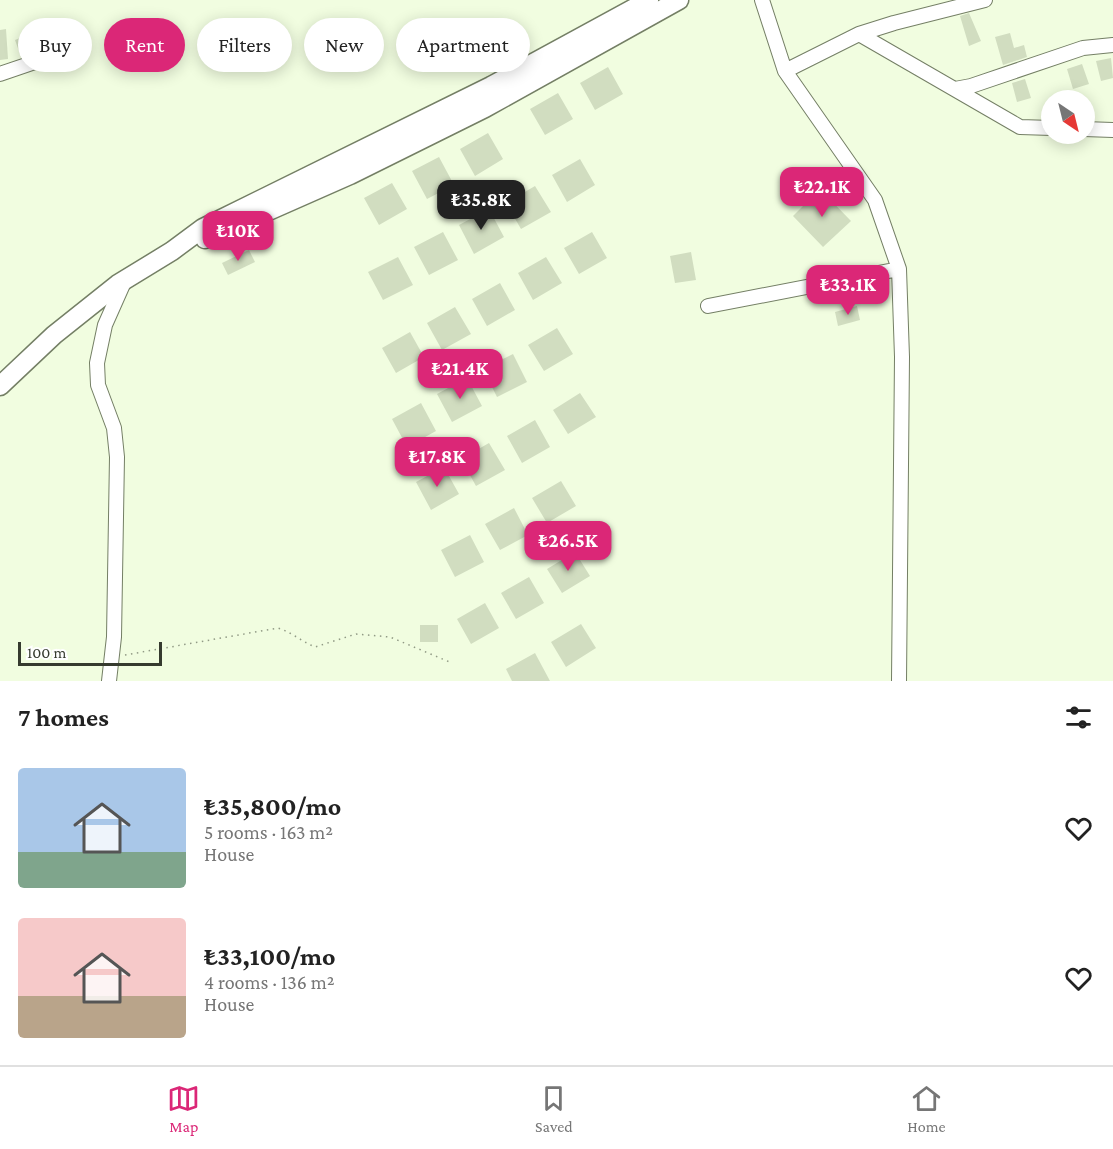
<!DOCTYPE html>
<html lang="en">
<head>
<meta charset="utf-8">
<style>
  body { margin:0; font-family:"Crimson Pro",serif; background:#f6f6f6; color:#222; height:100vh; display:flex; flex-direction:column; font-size:22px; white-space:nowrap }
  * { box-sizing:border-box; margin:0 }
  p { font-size:20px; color:#767676 }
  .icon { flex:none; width:33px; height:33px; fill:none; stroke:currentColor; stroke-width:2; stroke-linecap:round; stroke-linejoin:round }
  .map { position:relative; height:681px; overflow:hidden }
  .sheet { display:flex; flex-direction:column; background:#fff; flex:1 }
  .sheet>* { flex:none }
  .top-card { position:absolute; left:18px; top:18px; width:600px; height:54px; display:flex; gap:12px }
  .needle { width:39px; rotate:145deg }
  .tools { position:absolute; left:1041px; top:90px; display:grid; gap:12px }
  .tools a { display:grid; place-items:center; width:54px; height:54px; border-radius:50%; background:#fff; box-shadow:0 3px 15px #0003; font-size:30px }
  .scale { position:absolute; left:18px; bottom:15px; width:144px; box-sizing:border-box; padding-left:6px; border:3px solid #363b2f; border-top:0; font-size:16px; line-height:21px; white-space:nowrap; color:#363b2f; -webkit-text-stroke:4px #fff; paint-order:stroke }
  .price { position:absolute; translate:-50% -51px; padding:0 14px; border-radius:12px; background:#db2777; color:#fff; font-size:20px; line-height:39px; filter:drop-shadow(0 2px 3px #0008) }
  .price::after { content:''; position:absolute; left:50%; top:36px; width:18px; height:14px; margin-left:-9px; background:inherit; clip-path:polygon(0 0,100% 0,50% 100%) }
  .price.active { background:#222; color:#fff }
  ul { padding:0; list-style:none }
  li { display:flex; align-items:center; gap:18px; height:150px; padding:0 18px }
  li span { display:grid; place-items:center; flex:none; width:168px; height:120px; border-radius:6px; color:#555 }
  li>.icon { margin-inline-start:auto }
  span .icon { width:72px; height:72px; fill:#fffc; stroke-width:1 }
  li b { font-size:26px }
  h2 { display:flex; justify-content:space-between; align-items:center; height:72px; padding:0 18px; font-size:26px }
  .pill { padding:0 21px; border-radius:27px; background:#fff; box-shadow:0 3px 15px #0003; font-size:21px; line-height:54px }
  .pill.active { background:#db2777; color:#fff }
  .tabs { display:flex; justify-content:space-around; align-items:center; height:84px; border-top:2px solid #e0e0e0; background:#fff; font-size:16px; color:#767676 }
  .tabs a { display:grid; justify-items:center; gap:3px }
  .tabs .active { color:#db2777 }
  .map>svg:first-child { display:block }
  .building { fill:#d1ddc0 }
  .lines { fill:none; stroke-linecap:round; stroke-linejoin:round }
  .minor-casing { stroke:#747f65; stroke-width:16 }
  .major-casing { stroke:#747f65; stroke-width:21 }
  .path { stroke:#919a85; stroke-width:1.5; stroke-dasharray:1.5 4.5; stroke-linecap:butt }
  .minor { stroke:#fff; stroke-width:14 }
  .major { stroke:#fff; stroke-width:18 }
</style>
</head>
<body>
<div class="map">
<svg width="1113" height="681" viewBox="0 0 1113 681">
  <rect width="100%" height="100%" fill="#f1fde0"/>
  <path class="building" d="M969,13L981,41L969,46L960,16Z
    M6,29L8,59L0,60V30Z
    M1010,33L1014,48L1024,45L1027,57L1003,65L995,37Z
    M30,34L37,50L21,57L15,40Z
    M1111,58L1113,78L1101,81L1096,61Z
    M1082,64L1089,84L1073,89L1067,69Z
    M608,67L623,94L595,110L580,83Z
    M1025,79L1031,98L1017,102L1012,83Z
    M558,93L573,119L545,135L530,109Z
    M488,133L503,159L475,176L460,149Z
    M439,157L454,185L427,199L412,171Z
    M580,159L595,185L567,202L552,175Z
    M392,183L407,209L379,225L364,198Z
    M535,186L551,212L521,229L506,203Z
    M820,189L851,221L823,247L793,216Z
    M489,209L504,237L474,254L459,225Z
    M443,232L458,260L429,275L414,247Z
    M592,232L607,258L579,274L564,248Z
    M249,250L255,262L228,275L222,263Z
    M691,252L696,280L675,283L670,256Z
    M398,257L413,285L383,300L368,272Z
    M546,257L562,283L533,300L518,273Z
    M500,283L515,310L487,326L472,299Z
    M857,306L860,320L838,326L835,312Z
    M455,307L471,334L442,350L427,323Z
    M557,328L573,354L544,371L528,345Z
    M410,332L424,357L396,373L382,348Z
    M513,354L527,382L497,397L483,369Z
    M467,378L482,406L452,422L437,394Z
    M580,393L596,417L568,434L553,410Z
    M421,403L436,431L407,447L392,419Z
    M535,420L550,447L522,463L507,436Z
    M489,443L505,470L476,486L461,459Z
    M444,467L459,494L431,510L416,482Z
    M561,481L576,506L547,523L532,498Z
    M514,508L528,535L500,550L485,524Z
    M470,535L484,562L455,577L441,550Z
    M575,552L590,576L562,593L547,569Z
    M529,577L544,603L516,619L501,593Z
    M485,603L499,628L471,644L457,619Z
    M581,624L596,648L566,667L551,642Z
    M420,625H438V642H420Z
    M535,653L550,681H512L506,669Z"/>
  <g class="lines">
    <g class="minor-casing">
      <path id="minor" d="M762,0L785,71L875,200L899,269L902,357L899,681
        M859,34L1020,127L1052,128
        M785,71L859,34L894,23L985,0
        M0,74L38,61
        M955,89L971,86L1083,48L1113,45
        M1084,129L1113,130
        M708,306L899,269
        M109,681L114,637L117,457L114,428L98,385L97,363L105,325L125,280"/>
    </g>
    <g class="major-casing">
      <path id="major" d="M205,239L350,175L485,108L679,0
        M0,386L54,335L118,284L172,251L203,228L491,86L649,0"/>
    </g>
    <path class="path" d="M125,655L278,628C291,632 301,641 315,647L356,634L390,637L452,663"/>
    <use href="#minor" class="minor"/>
    <use href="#major" class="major"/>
  </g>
</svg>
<div class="tools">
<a><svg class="needle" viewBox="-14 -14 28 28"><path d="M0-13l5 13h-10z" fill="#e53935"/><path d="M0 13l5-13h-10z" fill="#767676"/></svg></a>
</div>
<div class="scale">100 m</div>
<b class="price" style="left:822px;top:218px">₺22.1K</b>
<b class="price active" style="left:481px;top:231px">₺35.8K</b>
<b class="price" style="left:238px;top:262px">₺10K</b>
<b class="price" style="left:848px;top:316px">₺33.1K</b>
<b class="price" style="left:460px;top:400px">₺21.4K</b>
<b class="price" style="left:437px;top:488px">₺17.8K</b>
<b class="price" style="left:568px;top:572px">₺26.5K</b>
<div class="top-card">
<a class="pill">Buy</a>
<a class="pill active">Rent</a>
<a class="pill">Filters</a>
<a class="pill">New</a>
<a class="pill">Apartment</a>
</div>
</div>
<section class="sheet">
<h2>7 homes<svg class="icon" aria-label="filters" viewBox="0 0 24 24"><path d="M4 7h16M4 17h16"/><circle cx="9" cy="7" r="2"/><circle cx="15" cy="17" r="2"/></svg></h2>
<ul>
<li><span style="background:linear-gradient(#a9c7e8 70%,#7fa58c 0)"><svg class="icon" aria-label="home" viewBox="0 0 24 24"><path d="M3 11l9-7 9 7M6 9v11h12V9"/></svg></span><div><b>₺35,800/mo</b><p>5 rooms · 163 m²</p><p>House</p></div><svg class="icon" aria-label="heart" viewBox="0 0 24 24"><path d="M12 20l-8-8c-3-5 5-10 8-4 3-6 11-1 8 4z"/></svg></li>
<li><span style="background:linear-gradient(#f6c9c9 65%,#b9a48a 0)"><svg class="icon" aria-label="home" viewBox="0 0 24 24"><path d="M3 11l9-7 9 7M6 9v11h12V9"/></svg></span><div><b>₺33,100/mo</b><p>4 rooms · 136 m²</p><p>House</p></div><svg class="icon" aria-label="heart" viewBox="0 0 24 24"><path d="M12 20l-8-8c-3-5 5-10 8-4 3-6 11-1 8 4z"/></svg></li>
</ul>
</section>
<nav class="tabs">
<a class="active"><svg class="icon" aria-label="map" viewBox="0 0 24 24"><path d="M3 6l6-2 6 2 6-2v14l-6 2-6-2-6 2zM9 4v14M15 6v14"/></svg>Map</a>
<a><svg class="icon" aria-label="saved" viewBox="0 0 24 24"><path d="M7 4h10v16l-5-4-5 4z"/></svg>Saved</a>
<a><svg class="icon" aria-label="home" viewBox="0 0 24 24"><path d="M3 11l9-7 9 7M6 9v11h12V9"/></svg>Home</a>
</nav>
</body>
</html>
